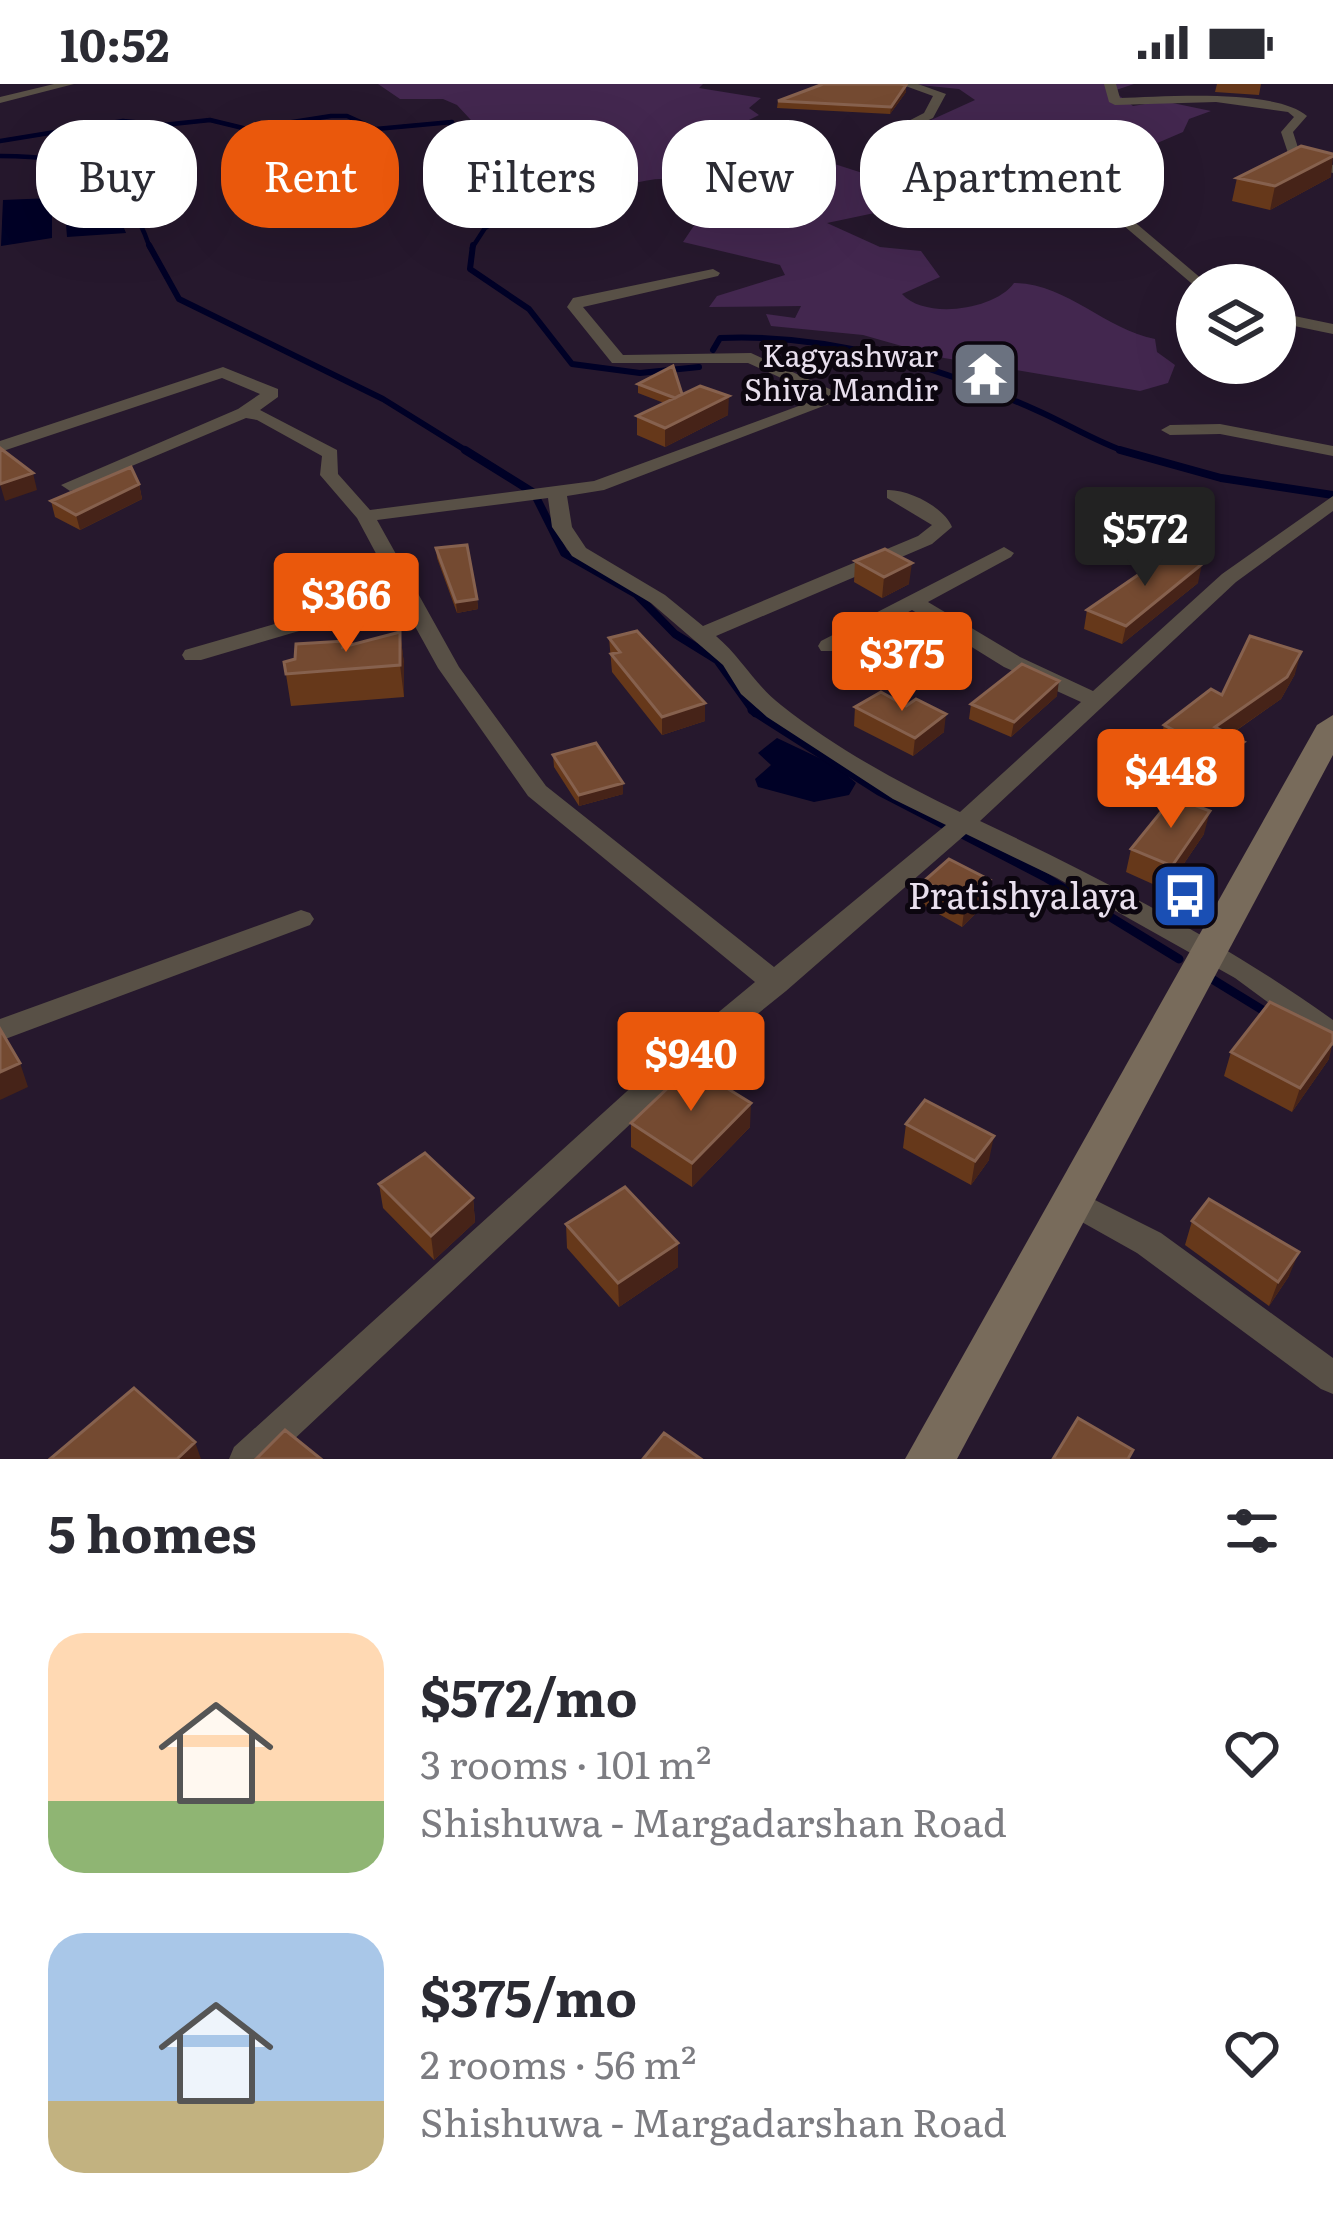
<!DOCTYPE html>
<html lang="en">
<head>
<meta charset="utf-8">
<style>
  body { margin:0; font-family:Literata,serif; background:#f2f2f3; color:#2b2b33; height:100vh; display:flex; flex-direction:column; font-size:45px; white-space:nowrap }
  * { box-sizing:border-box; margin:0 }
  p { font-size:39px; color:#7c7c81 }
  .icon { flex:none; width:66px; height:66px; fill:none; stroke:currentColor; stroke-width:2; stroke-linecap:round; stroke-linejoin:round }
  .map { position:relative; height:1375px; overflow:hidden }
  .side { display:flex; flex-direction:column; background:#fff; flex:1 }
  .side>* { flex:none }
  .hud { position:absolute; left:36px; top:36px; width:1263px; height:108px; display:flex; gap:24px }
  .fabs { position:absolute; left:1176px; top:180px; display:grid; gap:24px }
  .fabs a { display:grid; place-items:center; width:120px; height:120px; border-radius:50%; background:#fff; box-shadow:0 12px 48px #0002; font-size:60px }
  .price { position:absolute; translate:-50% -102px; padding:0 27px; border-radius:12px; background:#ea580c; color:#fff; font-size:39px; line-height:78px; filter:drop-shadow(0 3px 6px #0008) }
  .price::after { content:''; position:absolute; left:50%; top:72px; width:36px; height:27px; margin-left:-18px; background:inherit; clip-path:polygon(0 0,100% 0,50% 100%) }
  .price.active { background:#222; color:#fff }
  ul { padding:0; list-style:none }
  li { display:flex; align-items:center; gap:36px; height:300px; padding:0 48px }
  li span { display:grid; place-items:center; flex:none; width:336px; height:240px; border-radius:36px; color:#555 }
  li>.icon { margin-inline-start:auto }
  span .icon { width:144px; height:144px; fill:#fffc; stroke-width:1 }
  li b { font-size:51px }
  h2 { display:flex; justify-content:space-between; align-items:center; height:144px; padding:0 48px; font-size:51px }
  .chip { padding:0 42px; border-radius:48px; background:#fff; box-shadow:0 12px 48px #0002; font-size:42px; line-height:108px }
  .chip.active { background:#ea580c; color:#fff }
  .status { display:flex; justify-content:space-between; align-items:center; height:84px; padding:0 60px; background:#fff; direction:ltr }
  .status svg { height:33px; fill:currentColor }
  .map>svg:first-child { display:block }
  .green { fill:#43274f }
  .water { fill:#000126 }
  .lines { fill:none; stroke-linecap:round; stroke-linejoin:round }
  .stream-far3 { stroke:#000126; stroke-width:4.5 }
  .stream-far2 { stroke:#000126; stroke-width:6 }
  .stream-far1 { stroke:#000126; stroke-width:8 }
  .stream { stroke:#000126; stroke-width:9 }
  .minor { fill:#585046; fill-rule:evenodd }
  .secondary { fill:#786b5b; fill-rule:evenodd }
  .wall { fill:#66381a }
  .shaded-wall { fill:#462318 }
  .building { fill:#744a31; stroke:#86614e; stroke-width:3 }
  .labels { text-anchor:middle; stroke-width:10; stroke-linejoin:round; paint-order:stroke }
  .far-poi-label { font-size:30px; fill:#e8dfed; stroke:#0c060f; text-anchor:end }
  .poi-label { font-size:36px; fill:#e8dfed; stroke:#0c060f; text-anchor:end }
</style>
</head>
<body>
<div class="status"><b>10:52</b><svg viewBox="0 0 49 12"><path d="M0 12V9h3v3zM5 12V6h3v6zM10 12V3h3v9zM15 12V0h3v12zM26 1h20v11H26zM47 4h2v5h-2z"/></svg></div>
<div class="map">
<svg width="1333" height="1375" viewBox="0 0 1333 1375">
  <rect width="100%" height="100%" fill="#26182d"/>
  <path class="green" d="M378,0H703L699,4L761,14L749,24L759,31L747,37L770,44V63L782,72L819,75L878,94L947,107L1075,112L1085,115L1093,140L884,127L827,139L880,163L921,167L940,193L902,210C925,236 995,226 1014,199C1068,200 1104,245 1155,255L1157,268L1175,281L1168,299L1140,307L944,274L863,251L771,242L766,230L795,234L801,222L709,223L717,212L785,191L780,181L683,158L701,131L682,120L691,102C652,78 604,124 553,101L577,76L569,68L478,55L482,48L457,21L443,15H400Z
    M910,0H1134L1113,7L1133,22L1163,17L1211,27L1189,35L1183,48L1141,66L1148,82L1088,77L1037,83L1017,97L985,100L915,92L893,83L913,69L898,51L975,16L959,5Z"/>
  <path class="water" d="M111,112L126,149L67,153L64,115Z
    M52,114V154L1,162L3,116Z
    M777,654L836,682L856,699L849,711L814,718L758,703L755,695L771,681L758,669Z"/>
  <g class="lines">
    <path class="stream-far3" d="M0,57L123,37L163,41L210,36L247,45L331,32H347L376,45L452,38L445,54L462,65L461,78L546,109L485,144L472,164
      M0,72C80,73 122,83 150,164"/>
    <path class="stream-far2" d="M149,161L179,215L383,315L470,369
      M473,161L470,185L529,225L572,280L640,289L699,283
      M713,266L720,254C829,249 937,282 1036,326C1068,340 1096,358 1129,369"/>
    <path class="stream-far1" d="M465,366L534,409L564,469L636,510L675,550L717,576L755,629
      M1120,366L1221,394L1333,411"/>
    <path class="stream" d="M752,626L879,707L1045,793L1179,875
      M1207,892L1269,930"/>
    <path class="minor" d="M54,0H74L0,19V13Z
      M900,0H918L946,10L933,34L901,49L899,55L908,66L894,87L1004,100L1081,78L1153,87L1157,101L1131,121V135L1209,201H1197V204L1117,136V120L1143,100L1142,93L1081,86L1004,108L885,93L880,84L895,66L887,56L889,47L924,29L933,12Z
      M1104,0H1116L1120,14C1163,13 1275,4 1307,32L1293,48L1301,73L1333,81V89L1291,78L1281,48L1294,33L1288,28L1216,18L1115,21L1109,18Z
      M713,185L720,189L718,192L583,223L623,271L751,269L847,313L604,406L567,412L572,443L586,464L665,511L703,542L918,452L932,441L887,414V406C908,405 944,423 952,443L932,460L716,552C741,573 755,601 781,621C834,663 899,699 960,728L1081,618L1004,583L912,526L837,567H821L818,562L821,557L1004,463L1014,469L1011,473L928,518L1020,573L1093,607L1222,490L1333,412V427L1236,498L980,737C1103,795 1223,857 1333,936V962L1323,959L1235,894L1057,794L966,750L786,907L688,986L273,1375H229L234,1363L668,970L755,898L528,712L438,584L401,517L201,576H185L182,571L185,566L395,505L357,434L320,391L322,372L257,336L246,334L77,405L70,407L61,401L238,325L260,310L222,294L0,368V357L223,283L278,305V313L260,326L337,366L338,390L370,426L594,397L823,313L748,279H612L567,223L573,214ZM548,414L552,443L572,472L651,519L723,581L741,610L767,633L893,715L946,741L774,883L546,702L459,583L377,436Z
      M1275,228L1333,240V250L1275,238Z
      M1220,340L1333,362V372L1220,350L1170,351L1161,346L1170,341Z
      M301,826L310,829L314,835L310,841L0,957V935Z
      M1075,1106L1161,1149L1333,1274V1310L1321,1305L1137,1169L1064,1128L1059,1119L1064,1110Z"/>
    <path class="secondary" d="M1333,631V671L957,1375H905L1317,641Z"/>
  </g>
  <path class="wall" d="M1217,0H1261L1259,11L1215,8Z
    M906,8L890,30L777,24L778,17Z
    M1331,93L1270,126L1232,117L1237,94Z
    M638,300L682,310L728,331L665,363L637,351V332L664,319L638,309Z
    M139,400L142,415L80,446L55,433L51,417Z
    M436,464L477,515L478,525L457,529L437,474Z
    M855,477L909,500L882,514L854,498Z
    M1198,499L1122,560L1084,545L1087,526Z
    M400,548L404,580V613L291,622L284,578Z
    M609,554L705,619V637L662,651L612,588Z
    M848,561L900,578L876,590L848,572Z
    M1295,590L1281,615L1230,651L1244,658L1238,680L1216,695L1159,663L1164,641L1222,611Z
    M1057,612L1011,653L969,635L971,620Z
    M855,623L944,648L913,672L854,642Z
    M553,671L623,710L579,722L554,683Z
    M1204,750L1166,806L1126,788L1131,765Z
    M990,796L986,819L962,843L921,820L924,797Z
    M1231,968L1329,975L1292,1028L1224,992Z
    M631,1039L750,1043L692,1103L631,1063Z
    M906,1040L989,1076L971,1101L903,1064Z
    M379,1100L473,1114L475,1138L434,1176L383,1124Z
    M1192,1137L1289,1192L1269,1222L1185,1161Z
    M566,1140L678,1159V1183L619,1223L567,1164Z"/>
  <path class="shaded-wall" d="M906,1V8L890,30L891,23Z
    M1333,72L1331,93L1270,126L1275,102Z
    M729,312L728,331L665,363V344Z
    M33,389L37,406L5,417L0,400Z
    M139,400L142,415L80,446L76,431Z
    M912,479L909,500L882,514L884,493Z
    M1202,480L1198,499L1122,560L1126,542Z
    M477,515L478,525L457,529L456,518Z
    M400,548L404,580V613L400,581Z
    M901,567L900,578L876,590L877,579Z
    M1301,568L1295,590L1281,615L1209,665L1215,643Z
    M1059,597L1057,612L1011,653L1014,638Z
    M705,619V637L662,651V633Z
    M946,630L944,648L913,672L915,654Z
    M1244,658L1238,680L1216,695L1222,672Z
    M623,699V710L579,722V711Z
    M1210,727L1204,750L1166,806L1172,782Z
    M990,796L986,819L962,843L965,819Z
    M1333,958L1329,975L1292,1028L1300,1004Z
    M20,979L28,1003L0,1016V988Z
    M751,1019L750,1043L692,1103V1079Z
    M994,1052L989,1076L971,1101L975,1077Z
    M473,1114L475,1138L434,1176L431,1152Z
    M678,1159V1183L619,1223L618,1199Z
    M1299,1168L1289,1192L1269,1222L1278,1198Z
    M195,1358L201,1375H177Z"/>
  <path class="building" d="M823,0H900L906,1L891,23L778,17Z
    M1301,62L1333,70V72L1275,102L1237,94Z
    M673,282L682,310L675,314L638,300Z
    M700,302L729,312L665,344L637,332Z
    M0,364L33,389L0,400Z
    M131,383L139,400L76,431L51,417Z
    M467,461L477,515L456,518L436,464Z
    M885,465L912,479L884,493L855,477Z
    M1173,467L1202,480L1126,542L1087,526Z
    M637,547L705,619L662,633L611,570L620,568L609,554Z
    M400,548V581L286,590L284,578L295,575L296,560L344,557L343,563Z
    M872,550L901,567L877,579L848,561Z
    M1250,552L1301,568L1287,593L1215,643L1244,658L1222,672L1164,641L1211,605L1222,611Z
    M1022,580L1059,597L1014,638L971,620Z
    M881,608L906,622L916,615L946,630L915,654L855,623Z
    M596,659L623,699L579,711L553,671Z
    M1173,713L1210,727L1172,782L1131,765Z
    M949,775L990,796L965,819L924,797Z
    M1270,918L1333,949V958L1300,1004L1231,968Z
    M0,945L20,979L0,988Z
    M691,982L751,1019L692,1079L631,1039Z
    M925,1016L994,1052L975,1077L906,1040Z
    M425,1069L473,1114L431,1152L379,1100Z
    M625,1103L678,1159L618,1199L566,1140Z
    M1209,1115L1299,1168L1278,1198L1192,1137Z
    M134,1304L195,1358L177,1375H50Z
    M1078,1334L1133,1366L1128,1375H1053Z
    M285,1346L321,1375H256Z
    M664,1349L701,1375H643Z"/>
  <defs>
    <g id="temple-square" transform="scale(3.45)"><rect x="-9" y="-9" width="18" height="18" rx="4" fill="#6b7280" stroke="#0c060f"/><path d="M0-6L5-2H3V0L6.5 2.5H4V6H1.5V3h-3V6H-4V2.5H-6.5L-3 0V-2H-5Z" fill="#fff"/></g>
    <g id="bus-square" transform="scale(3.45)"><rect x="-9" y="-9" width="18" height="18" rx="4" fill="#1a4fb4" stroke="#0c060f"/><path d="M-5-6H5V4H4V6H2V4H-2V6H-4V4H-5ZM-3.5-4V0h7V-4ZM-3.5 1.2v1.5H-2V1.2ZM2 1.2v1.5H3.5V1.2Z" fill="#fff"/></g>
  </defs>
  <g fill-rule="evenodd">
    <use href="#temple-square" x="985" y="290"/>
    <use href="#bus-square" x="1185" y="812"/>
  </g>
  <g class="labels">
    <g class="far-poi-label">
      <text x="938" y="283">Kagyashwar<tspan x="938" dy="34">Shiva Mandir</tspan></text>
    </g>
    <g class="poi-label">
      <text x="1138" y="825">Pratishyalaya</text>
    </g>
  </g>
</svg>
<div class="fabs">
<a><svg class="icon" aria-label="layers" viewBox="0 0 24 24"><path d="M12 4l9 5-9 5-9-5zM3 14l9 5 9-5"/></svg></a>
</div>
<b class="price active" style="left:1145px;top:505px">$572</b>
<b class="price" style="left:346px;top:571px">$366</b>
<b class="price" style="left:902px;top:630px">$375</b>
<b class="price" style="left:1171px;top:747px">$448</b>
<b class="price" style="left:691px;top:1030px">$940</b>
<div class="hud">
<a class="chip">Buy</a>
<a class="chip active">Rent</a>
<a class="chip">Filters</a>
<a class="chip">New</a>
<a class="chip">Apartment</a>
</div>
</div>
<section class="side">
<h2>5 homes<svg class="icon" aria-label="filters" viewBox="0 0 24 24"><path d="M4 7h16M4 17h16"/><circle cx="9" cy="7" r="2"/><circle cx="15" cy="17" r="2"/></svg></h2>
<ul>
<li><span style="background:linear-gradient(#ffd9b3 70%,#8fb573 0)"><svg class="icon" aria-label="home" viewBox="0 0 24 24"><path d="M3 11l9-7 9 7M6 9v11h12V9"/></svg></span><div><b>$572/mo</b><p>3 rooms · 101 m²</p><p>Shishuwa - Margadarshan Road</p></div><svg class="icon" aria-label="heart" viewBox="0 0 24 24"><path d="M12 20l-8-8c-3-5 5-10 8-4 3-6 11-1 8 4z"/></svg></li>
<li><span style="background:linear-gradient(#a9c7e8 70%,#c2b280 0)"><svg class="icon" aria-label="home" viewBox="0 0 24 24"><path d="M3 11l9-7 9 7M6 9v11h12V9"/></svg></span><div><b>$375/mo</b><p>2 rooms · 56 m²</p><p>Shishuwa - Margadarshan Road</p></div><svg class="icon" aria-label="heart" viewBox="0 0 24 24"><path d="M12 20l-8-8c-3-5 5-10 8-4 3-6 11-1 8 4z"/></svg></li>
</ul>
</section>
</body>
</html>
